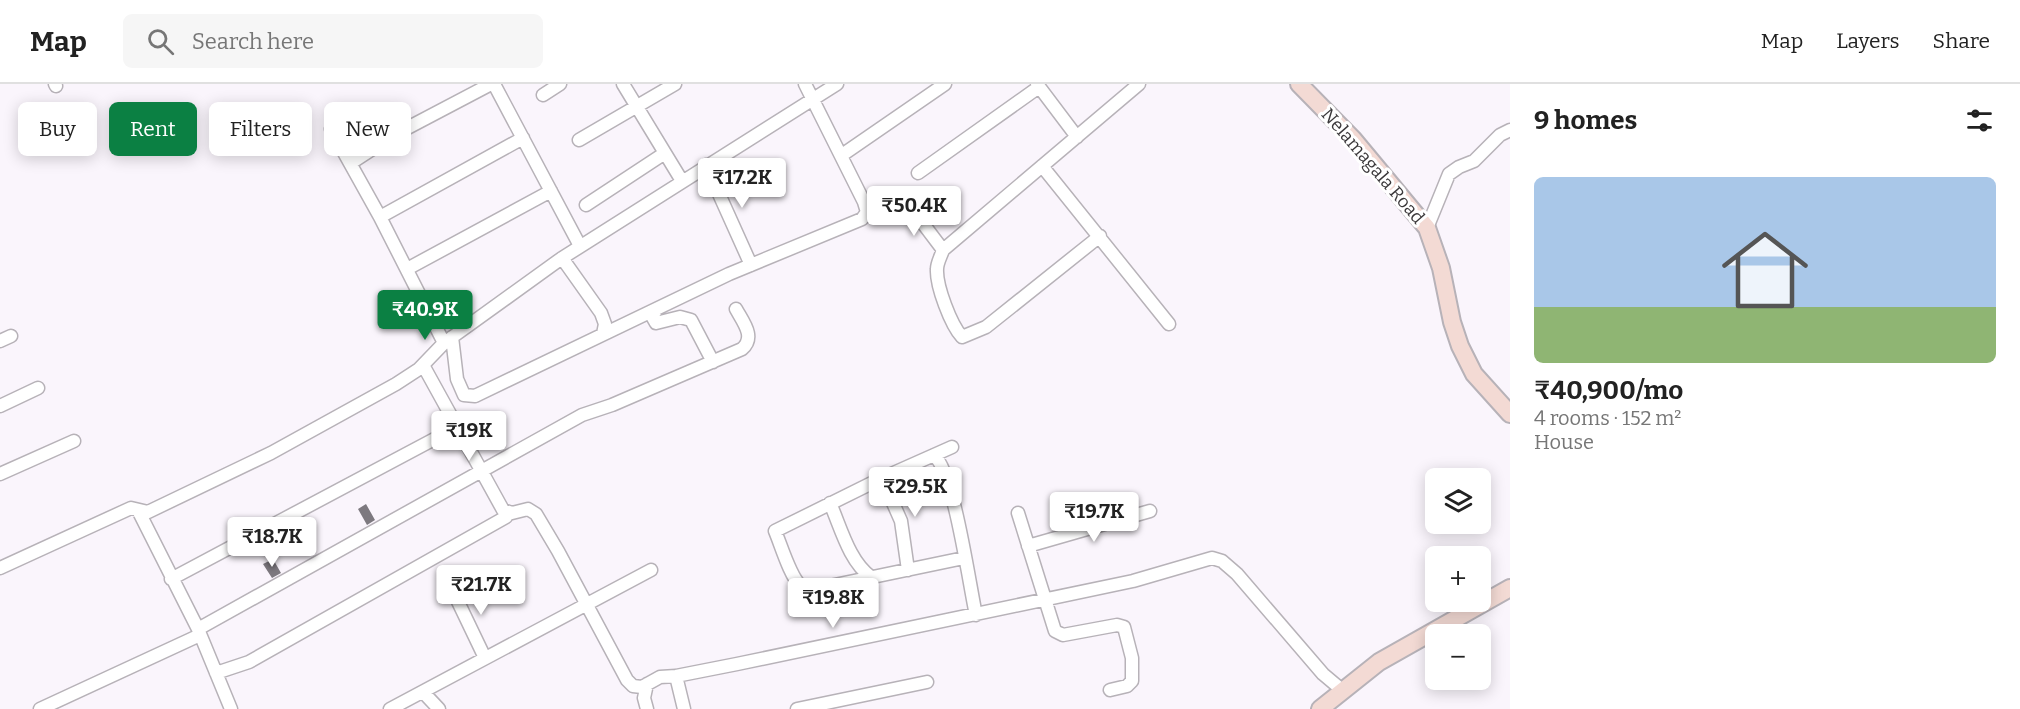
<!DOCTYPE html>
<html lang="en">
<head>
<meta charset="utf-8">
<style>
  body { margin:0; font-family:Bitter,serif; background:#f6f6f6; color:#222; height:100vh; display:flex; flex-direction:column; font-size:22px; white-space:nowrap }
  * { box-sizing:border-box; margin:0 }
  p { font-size:20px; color:#767676 }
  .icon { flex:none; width:33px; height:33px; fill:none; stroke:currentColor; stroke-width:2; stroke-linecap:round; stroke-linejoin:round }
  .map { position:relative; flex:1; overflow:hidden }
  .panel { display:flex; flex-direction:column; background:#fff; width:510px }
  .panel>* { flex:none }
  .banner { position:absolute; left:18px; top:18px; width:570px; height:54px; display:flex; gap:12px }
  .fabs { position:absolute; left:1425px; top:384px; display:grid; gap:12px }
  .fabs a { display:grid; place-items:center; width:66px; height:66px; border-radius:9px; background:#fff; box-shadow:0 3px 15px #0003; font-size:30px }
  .price { position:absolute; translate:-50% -51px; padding:0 14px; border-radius:6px; background:#fff; color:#222; font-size:20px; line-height:39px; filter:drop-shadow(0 2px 3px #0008) }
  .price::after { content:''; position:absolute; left:50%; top:36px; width:18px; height:14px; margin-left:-9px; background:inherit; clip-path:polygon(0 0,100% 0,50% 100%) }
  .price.on { background:#0b8043; color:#fff }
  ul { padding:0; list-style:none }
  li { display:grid; align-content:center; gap:12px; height:318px; padding:0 24px }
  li+li { border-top:2px solid #e0e0e0 }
  li span { display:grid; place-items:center; height:186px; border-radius:9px; color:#555 }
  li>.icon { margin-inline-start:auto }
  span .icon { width:108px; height:108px; fill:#fffc; stroke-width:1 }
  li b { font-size:26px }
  h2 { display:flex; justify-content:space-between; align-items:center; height:72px; padding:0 24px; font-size:26px }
  .pill { padding:0 21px; border-radius:9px; background:#fff; box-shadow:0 3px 15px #0003; font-size:21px; line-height:54px }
  .pill.on { background:#0b8043; color:#fff }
  header { display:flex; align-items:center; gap:36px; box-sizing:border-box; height:84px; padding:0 30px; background:#fff; border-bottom:2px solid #e0e0e0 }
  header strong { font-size:28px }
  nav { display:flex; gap:33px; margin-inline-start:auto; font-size:21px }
  .search { width:420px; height:54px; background:#f6f6f6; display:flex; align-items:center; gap:15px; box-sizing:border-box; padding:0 21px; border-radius:9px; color:#767676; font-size:22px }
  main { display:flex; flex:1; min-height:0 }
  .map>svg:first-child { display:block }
  .building { fill:#7d797f }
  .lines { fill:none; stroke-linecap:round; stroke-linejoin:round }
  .street-casing { stroke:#b7b2b8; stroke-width:15 }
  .secondary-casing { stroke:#b7b2b8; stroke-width:20 }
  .street { stroke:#fff; stroke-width:12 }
  .secondary { stroke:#f3dad4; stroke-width:16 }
  .labels { text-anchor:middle; stroke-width:6; stroke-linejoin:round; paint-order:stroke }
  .street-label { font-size:18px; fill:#3a383a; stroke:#fff }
</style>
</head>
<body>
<header>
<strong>Map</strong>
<div class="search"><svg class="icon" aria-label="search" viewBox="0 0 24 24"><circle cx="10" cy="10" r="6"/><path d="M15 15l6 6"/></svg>Search here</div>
<nav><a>Map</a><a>Layers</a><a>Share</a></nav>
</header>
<main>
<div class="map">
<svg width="1510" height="625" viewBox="0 0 1510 625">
  <rect width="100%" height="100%" fill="#faf5fc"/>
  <path class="building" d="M366,420L375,436L367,441L358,425Z
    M273,475L281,489L272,494L263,480Z"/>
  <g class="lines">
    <g class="street-casing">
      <path id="street" d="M55,0L56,2
        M494,0L580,162
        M623,0L682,97
        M1037,0L1077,53
        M543,11L560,0
        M331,45L380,133L444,259
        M579,56L675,0
        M842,71L945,0
        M351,79L394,51L491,0
        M706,81L751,181
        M1042,82L1169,240
        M918,89L1039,3
        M586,121L665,69
        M909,121L943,166
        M380,133L523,54
        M864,133L886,122
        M1427,144L1449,90L1459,83L1474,77L1500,51L1510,46
        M1100,152L986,243L962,253C951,241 936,202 937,185C937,179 941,172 943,166L1139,0
        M562,174L601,229L605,240L603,250
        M407,185L551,107
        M658,224L652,232L656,239L680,233L691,236L713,278
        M452,253L457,295L464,311L475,312L729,190L862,135L867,128L864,118L805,0
        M0,257L11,252
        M423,281L503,426L512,429L528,425L536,430L558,467L627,596L633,602L642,603L660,593L676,592L737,580L1133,497L1212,474L1222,477L1237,490L1323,590L1342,606
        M0,322L38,304
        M952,363L880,395L775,447C781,461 790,492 800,501C805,506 813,505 820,504L964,474
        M934,371C954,389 969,499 976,531
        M0,390L74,357
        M882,394L901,437L908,486
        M830,419C841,444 849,477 871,493
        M138,426L198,545L231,625
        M1018,429L1055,547L1063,551L1117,541L1124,543L1132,574V597L1127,602L1110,606
        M1028,462L1150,427
        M0,484L131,424L148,428L271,369L396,300L419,285L444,259L562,174L837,0
        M171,495L457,343
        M451,503L485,574
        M198,545L582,331L612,321L742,265C756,253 743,238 736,225
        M216,589L249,578L506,433L508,429
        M676,592L684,625
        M423,608L439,625
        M40,625L200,551
        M390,625L651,486
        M647,625L644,614L647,600
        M797,625L927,598"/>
    </g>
    <g class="secondary-casing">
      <path id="secondary" d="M1299,0L1353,55L1427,144L1441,184L1452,238L1460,262L1474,290L1510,330
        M1320,625L1379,578L1510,504"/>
    </g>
    <use href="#street" class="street"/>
    <use href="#secondary" class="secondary"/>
  </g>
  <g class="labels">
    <g class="street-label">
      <text transform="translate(1373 82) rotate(49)" y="6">Nelamagala Road</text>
    </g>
  </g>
</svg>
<div class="fabs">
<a><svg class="icon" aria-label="layers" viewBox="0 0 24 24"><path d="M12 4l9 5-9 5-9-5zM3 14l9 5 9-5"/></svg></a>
<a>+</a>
<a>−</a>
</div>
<b class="price" style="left:742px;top:125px">₹17.2K</b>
<b class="price" style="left:914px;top:153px">₹50.4K</b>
<b class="price on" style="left:425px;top:257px">₹40.9K</b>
<b class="price" style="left:469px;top:378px">₹19K</b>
<b class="price" style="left:915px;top:434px">₹29.5K</b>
<b class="price" style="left:1094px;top:459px">₹19.7K</b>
<b class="price" style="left:272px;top:484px">₹18.7K</b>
<b class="price" style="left:481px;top:532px">₹21.7K</b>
<b class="price" style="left:833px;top:545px">₹19.8K</b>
<div class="banner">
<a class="pill">Buy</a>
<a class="pill on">Rent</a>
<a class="pill">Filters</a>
<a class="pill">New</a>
</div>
</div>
<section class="panel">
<h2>9 homes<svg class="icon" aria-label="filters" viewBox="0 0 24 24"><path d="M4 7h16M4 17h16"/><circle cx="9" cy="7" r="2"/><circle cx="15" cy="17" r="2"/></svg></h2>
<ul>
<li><span style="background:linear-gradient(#a9c7e8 70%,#8fb573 0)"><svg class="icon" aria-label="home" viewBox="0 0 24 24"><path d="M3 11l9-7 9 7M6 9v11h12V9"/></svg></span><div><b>₹40,900/mo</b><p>4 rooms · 152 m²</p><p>House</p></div></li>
</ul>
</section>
</main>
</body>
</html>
